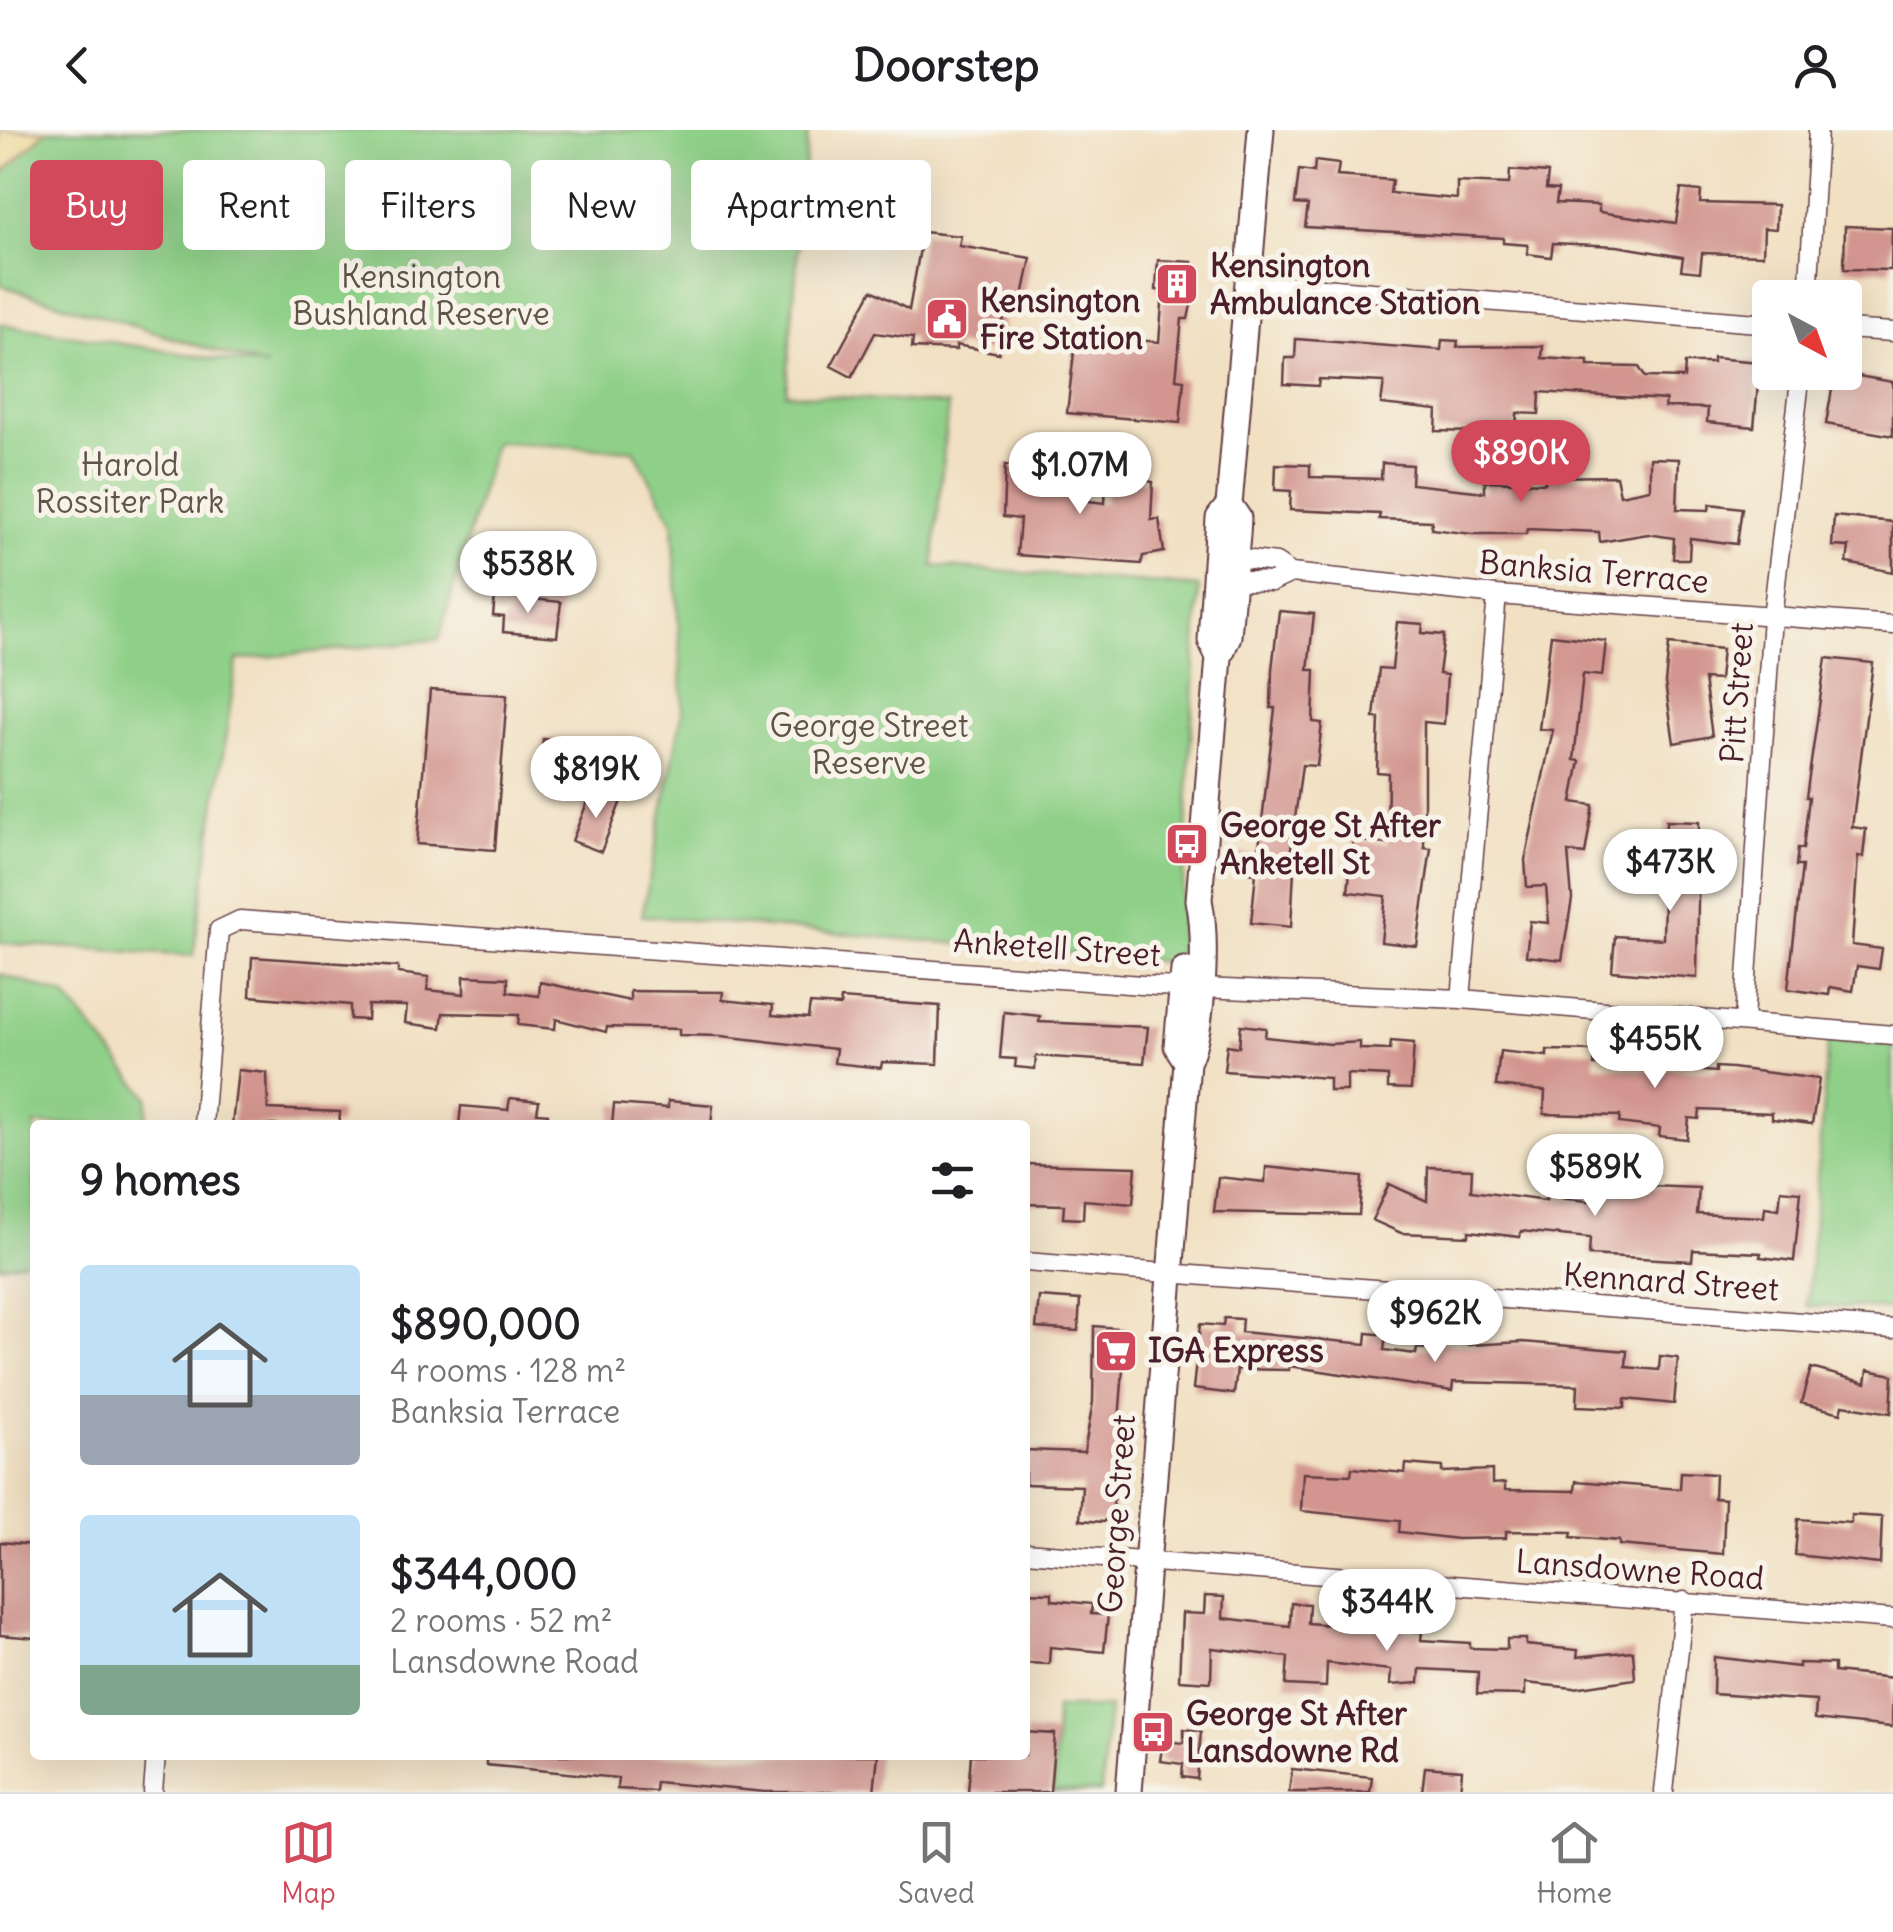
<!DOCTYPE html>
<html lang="en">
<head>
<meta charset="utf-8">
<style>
  body { margin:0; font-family:Delius,sans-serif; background:#f2f2f2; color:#202124; height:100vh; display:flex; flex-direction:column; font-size:38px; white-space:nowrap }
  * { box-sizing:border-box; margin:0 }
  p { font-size:32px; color:#757577 }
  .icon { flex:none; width:55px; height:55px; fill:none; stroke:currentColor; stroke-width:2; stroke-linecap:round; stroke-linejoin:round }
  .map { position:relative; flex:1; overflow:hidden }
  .side { position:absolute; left:30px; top:990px; width:1000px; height:640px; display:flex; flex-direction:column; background:#fff; border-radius:10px; box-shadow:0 10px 40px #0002 }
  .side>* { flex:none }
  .guide { position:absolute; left:30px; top:30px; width:1000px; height:90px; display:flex; gap:20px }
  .needle { width:65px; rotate:139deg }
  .buttons { position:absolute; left:1752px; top:150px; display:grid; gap:20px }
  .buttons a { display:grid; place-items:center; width:110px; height:110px; border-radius:10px; background:#fff; box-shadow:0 10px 40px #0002; font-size:50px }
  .price { position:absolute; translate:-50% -85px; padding:0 22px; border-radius:35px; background:#fff; color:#222; font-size:32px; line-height:65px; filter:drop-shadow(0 2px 5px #0008) }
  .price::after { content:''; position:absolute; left:50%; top:60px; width:30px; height:22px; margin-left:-15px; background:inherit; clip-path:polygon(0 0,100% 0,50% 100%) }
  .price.current { background:#d1495b; color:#fff }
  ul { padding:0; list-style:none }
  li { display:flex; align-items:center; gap:30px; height:250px; padding:0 50px }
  li span { display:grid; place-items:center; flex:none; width:280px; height:200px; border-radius:10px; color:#555 }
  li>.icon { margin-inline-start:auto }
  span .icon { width:120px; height:120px; fill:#fffc; stroke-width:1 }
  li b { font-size:42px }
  h2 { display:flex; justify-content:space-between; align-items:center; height:120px; padding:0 50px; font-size:42px }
  .chip { padding:0 35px; border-radius:10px; background:#fff; box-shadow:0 10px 40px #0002; font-size:35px; line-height:90px }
  .chip.current { background:#d1495b; color:#fff }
  header { display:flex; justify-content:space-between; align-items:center; height:130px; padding:0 50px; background:#fff; font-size:45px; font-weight:700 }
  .tab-bar { display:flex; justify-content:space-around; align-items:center; height:140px; border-top:2px solid #e0e0e0; background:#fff; font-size:28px; color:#757577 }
  .tab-bar a { display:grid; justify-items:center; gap:5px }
  .tab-bar .current { color:#d1495b }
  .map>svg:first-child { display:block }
  .green { fill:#8fd088; stroke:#6c785a; stroke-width:2.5 }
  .sand { fill:#eeda9e; stroke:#9c7c64; stroke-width:2.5 }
  .building { fill:#d2958f }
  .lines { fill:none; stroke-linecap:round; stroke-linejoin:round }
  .minor-casing { stroke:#633c42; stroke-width:21 }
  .secondary-casing { stroke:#633c42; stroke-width:29 }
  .minor { stroke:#fff; stroke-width:18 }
  .secondary { stroke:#fff; stroke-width:25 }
  .labels { text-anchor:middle; stroke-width:10; stroke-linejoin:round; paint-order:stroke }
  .poi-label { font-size:32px; font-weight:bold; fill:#4a1f2b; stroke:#f7f3e8; text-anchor:start }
  .park-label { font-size:32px; fill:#5f5447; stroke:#f7f3e8 }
  .street-label { font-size:32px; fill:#4a1f2b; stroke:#f7f3e8 }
</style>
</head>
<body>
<header><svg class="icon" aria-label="back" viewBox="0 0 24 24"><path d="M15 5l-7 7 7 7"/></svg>Doorstep<svg class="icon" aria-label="person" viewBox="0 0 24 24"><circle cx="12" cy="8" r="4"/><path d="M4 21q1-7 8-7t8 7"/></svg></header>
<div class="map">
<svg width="1893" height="1662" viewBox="0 0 1893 1662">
  <rect width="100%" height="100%" fill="#f7f3e8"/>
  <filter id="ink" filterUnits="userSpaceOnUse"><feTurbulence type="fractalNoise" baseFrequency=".01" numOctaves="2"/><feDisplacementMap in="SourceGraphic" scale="20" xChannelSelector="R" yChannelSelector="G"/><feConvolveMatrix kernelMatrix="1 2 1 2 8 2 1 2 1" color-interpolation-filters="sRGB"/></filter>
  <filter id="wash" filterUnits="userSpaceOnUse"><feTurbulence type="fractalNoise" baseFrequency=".0048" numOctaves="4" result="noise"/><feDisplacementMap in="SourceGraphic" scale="40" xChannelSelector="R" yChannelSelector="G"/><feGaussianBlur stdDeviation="2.25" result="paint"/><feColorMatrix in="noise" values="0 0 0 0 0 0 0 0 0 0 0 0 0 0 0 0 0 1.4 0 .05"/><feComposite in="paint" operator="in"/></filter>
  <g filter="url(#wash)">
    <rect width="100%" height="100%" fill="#f1e0c2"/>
    <path class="green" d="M47,0H808L786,263L948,275L933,436L1199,457L1179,833L642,786L683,579L673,392L634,320L495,312L439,509L237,530L193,826L0,813V194L267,237L0,155V46Z
      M0,844L65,865L148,967L146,995H35V1129L0,1136Z
      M1828,910L1893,915V1179L1807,1176Z
      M1056,1578H1109L1101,1662H1054Z"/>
    <path class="sand" d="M0,0H47L0,46Z"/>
    <g id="blocks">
      <path class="building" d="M1315,31L1339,34L1337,46L1392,50L1390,63L1457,69V52L1509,54L1510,40L1548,43L1546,59L1558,60L1556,73L1599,75V82L1676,93L1681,59L1701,61L1700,73L1777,75L1776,99L1764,98L1763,125L1702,123L1700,142L1681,140L1683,127L1617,116L1553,113L1551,127L1527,124L1528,115L1503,113V108L1305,97L1308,75L1295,74L1299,40L1314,42Z
        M1845,96L1892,98L1891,140L1844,139Z
        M923,102L961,106L959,116L1031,128L1022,171L1012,170L1010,185L1004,184L999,223L956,215V220L912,218L913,208L875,203L852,247L831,236L872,160L909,180Z
        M1158,130L1192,132V146L1197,147L1188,189H1182L1176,249L1184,250L1180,293L1067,283L1076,205L1159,212L1163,161L1156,160Z
        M1296,209L1441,220L1442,210L1458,211L1457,217L1543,216L1542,228L1588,231V236L1639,237L1645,247L1684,248L1685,233H1713V228L1760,232L1754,297L1707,292L1708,278L1665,277L1666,270L1540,262L1539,284L1517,283L1516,303L1436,301L1437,280L1381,274L1384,252L1319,249L1318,256L1284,254L1285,228H1295Z
        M1835,242L1893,252V306L1826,294Z
        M1650,328L1679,329L1677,379L1709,380L1710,374L1742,378L1737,414L1690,408L1689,429H1673L1674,408L1648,404L1600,412L1599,402L1527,399L1526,404H1472L1431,399L1432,391L1379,389L1380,384L1290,380L1291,361L1275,360L1276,334L1310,335V347L1381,349L1382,333L1412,335L1411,354L1485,362V351L1545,353V347L1616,346L1620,365L1650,359Z
        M1016,330L1060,333V340L1073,342L1072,369L1105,373L1106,352L1131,348L1153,352L1151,390L1159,389L1164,422L1143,426L1141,434L1017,425L1020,389L1003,387L1005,335L1016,337Z
        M1834,386L1893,392V442L1847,433L1849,417L1832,416Z
        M495,465L561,472L557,507L503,502L504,487L493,486Z
        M1279,481L1314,484L1308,540H1315L1313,592L1322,593L1317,636L1302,635L1291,719L1295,720L1291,797L1251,793L1256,743L1238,741L1239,724L1258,726L1275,578H1271L1272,539Z
        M1397,492L1423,494L1422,503L1444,505L1439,544L1447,545L1444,594L1424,592V717L1431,718L1417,816L1381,812L1386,766L1348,762L1353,710L1387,714L1388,643L1377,642L1379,588H1374L1379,538L1392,539Z
        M1551,505L1606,511L1602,546L1583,544L1574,630L1580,631L1572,672L1593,675L1585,724L1568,722L1572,769L1562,830L1526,826L1530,791L1549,793L1546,756L1527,757L1525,730L1553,600L1539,599Z
        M1669,514L1722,519L1719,550L1704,549L1712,606L1674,613L1665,553Z
        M1826,528L1873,533L1852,697L1866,699L1863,727L1858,726L1852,815L1882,819L1879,839L1857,836L1853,861L1830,857L1829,865L1788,859L1802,736H1796L1798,718L1803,719L1809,667H1806Z
        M430,560L507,565L495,720L417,714Z
        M543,609L588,611L586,644L541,642Z
        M592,660L621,671L601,722L572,711Z
        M1666,691L1699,692L1697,848L1612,841L1615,806L1663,809Z
        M252,827L398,837V843L429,847L427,860L464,864V846L508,848V862L539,866L540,852L630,871V861L723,862L722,870L773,875L772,885L808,888L810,874L840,876L841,869L940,876L938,934L882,932L881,938L834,933L836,919L721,906L679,905V899L607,897L606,902L556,889L555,899L518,895L519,885L443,883L441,898L405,893L407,876L368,875L367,890L350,889V875L250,866Z
        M1004,882L1040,886L1039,892L1148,897L1144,933L1036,926L1035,939L1015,937L1016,929L1000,928Z
        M1241,895L1266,898L1265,907L1330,914L1360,912V919L1390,920L1391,911L1414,913L1411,959L1388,958V946L1347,944V961H1329V948L1224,941L1227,915L1239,917Z
        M1547,920L1595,921L1594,935L1665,943L1666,938L1716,942V937L1732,938L1819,949L1812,994L1772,989V983L1700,980L1699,989L1689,988L1687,1009L1659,1006L1660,998L1619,993L1620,986L1544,984L1545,961L1496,956L1500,921L1547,926Z
        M238,940L267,943L268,979L340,982L339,995H232Z
        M510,968L539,971L537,983L548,984L547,995H459L461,976L508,980Z
        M668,971L713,975L711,995H612L614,974L668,978Z
        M1025,1034L1136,1037L1133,1074L1084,1070L1083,1089L1063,1088L1064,1075L1025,1074Z
        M1266,1037L1362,1047L1359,1085L1214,1082L1218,1047L1265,1052Z
        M1428,1037L1472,1039L1471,1061L1546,1071V1067L1599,1072L1600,1054L1699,1058L1697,1084L1764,1087L1765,1077L1779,1079L1781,1060L1801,1062L1794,1131L1760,1127L1761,1123L1693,1120L1692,1131L1589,1125L1590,1108L1521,1101L1520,1107L1469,1101V1106L1401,1103L1372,1090L1389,1054L1427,1071Z
        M1039,1167L1080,1170L1078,1201L1036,1198Z
        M1224,1188L1242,1189L1241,1202L1366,1214L1367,1203L1386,1205L1384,1220L1416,1224L1417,1218L1430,1219L1431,1211L1470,1215L1523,1212L1627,1221L1626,1237L1659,1240L1660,1226L1678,1228L1674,1274L1625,1269V1278L1577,1276L1578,1255L1453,1252L1452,1261L1289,1236V1240L1237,1239L1234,1264L1193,1259L1200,1194L1223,1196Z
        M1094,1196L1126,1199L1112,1384L1103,1392L1080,1390L1082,1356L1025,1354V1320L1084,1322L1093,1272Z
        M1811,1238L1866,1253L1868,1240L1893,1245L1891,1283L1843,1275L1841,1283L1801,1273Z
        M1406,1334L1442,1337V1342L1492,1340V1354L1505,1353V1360L1575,1361L1576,1351L1680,1359L1681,1342L1715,1344L1714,1368L1725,1369L1723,1424L1619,1415V1411L1571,1407L1572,1402L1506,1401V1408L1457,1409L1399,1402L1400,1391L1301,1381L1303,1343L1351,1345L1352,1338L1405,1343Z
        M1851,1385L1882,1387L1880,1434L1795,1425L1798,1389L1851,1393Z
        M0,1412L35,1415V1508L0,1505Z
        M1025,1462L1052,1463V1470L1092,1474L1091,1484L1108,1485L1104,1522L1050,1517L1049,1534L1025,1533Z
        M1205,1466L1224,1467L1223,1488L1290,1496L1291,1473L1309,1474L1308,1493L1422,1502L1421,1510L1470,1513V1518L1507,1519V1509H1526V1515L1578,1520L1577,1527L1633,1521L1635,1549L1574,1558L1525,1553V1565L1477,1564L1478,1542L1420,1539L1419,1553L1390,1555L1391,1540L1327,1533L1326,1557L1286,1555L1288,1527L1212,1518L1211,1552L1179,1550L1182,1483L1204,1484Z
        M1714,1527L1799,1537V1533L1834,1534V1542L1893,1548L1892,1597L1815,1589L1816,1571L1713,1564Z
        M1184,1599L1201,1601L1197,1649L1182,1647L1183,1634L1160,1631L1163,1611L1184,1613Z
        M1025,1602L1055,1604L1050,1662H968L971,1625H1025Z
        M486,1625H878L874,1662H766L656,1652L655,1661L617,1659L618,1648L486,1635Z
        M1425,1637L1462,1640L1460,1662H1422Z
        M1292,1639L1372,1647L1370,1662H1289Z"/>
    </g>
  </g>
  <g filter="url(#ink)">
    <use href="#blocks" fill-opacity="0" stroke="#633c42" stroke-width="2.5"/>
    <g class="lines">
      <g class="minor-casing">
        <path id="minor" d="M1248,152L1770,194
          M1808,168L1818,0
          M1845,199L1893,202
          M1227,427L1276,433L1291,443L1497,465L1893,495
          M1226,450L1272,452L1291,443
          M1461,869L1497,465
          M1744,890L1772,487L1801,242
          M203,995L219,800L240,790L1156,856L1461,869L1893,905
          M1025,1132L1893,1199
          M1025,1422L1893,1489
          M153,1662L156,1625
          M1664,1662L1684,1471"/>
      </g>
      <g class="secondary-casing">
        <path id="secondary" d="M1217,523L1211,510L1219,388L1229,375L1261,0
          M1184,840L1177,916L1187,932
          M1129,1662L1187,932C1204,897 1207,808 1199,770L1219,527L1228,506L1237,405L1238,388L1229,375"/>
      </g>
      <use href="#minor" class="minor"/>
      <use href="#secondary" class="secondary"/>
    </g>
  </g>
  <defs>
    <g id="building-square" transform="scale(2.25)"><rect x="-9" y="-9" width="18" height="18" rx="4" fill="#d1495b" stroke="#f7f3e8"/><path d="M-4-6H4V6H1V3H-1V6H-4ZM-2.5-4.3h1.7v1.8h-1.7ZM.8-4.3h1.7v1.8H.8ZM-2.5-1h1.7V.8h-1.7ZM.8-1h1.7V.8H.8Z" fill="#fff"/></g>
    <g id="civic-square" transform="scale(2.25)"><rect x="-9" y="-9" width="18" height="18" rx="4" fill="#d1495b" stroke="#f7f3e8"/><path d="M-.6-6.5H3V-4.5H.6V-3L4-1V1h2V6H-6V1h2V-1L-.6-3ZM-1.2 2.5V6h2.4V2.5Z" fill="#fff"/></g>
    <g id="bus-square" transform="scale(2.25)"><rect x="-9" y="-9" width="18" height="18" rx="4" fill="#d1495b" stroke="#f7f3e8"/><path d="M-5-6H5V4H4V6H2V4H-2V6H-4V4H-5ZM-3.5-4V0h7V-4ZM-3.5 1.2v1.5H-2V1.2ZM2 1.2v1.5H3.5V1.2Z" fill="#fff"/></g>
    <g id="supermarket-square" transform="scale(2.25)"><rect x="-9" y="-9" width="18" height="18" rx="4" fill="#d1495b" stroke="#f7f3e8"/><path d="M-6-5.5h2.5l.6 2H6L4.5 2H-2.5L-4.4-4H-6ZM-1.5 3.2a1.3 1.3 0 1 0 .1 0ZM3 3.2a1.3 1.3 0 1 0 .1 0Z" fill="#fff"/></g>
  </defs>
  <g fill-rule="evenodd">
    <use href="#building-square" x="1177" y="154"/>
    <use href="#civic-square" x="947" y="189"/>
    <use href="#bus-square" x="1187" y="714"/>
    <use href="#supermarket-square" x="1116" y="1221"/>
    <use href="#bus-square" x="1153" y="1602"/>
  </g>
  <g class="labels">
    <g class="poi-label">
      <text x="1210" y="147">Kensington<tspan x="1210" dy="37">Ambulance Station</tspan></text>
      <text x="980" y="182">Kensington<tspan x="980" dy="37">Fire Station</tspan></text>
      <text x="1220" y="707">George St After<tspan x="1220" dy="37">Anketell St</tspan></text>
      <text x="1148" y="1232">IGA Express</text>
      <text x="1186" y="1595">George St After<tspan x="1186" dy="37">Lansdowne Rd</tspan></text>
    </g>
    <g class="park-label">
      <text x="421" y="158">Kensington<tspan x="421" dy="37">Bushland Reserve</tspan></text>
      <text x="130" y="346">Harold<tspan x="130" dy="37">Rossiter Park</tspan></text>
      <text x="869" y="607">George Street<tspan x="869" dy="37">Reserve</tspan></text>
    </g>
    <g class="street-label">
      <text transform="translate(1594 442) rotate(5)" y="11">Banksia Terrace</text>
      <text transform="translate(1737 563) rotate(-86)" y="11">Pitt Street</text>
      <text transform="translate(1057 818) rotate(4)" y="11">Anketell Street</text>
      <text transform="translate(1671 1152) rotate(4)" y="11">Kennard Street</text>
      <text transform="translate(1117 1384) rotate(-86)" y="11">George Street</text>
      <text transform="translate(1640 1440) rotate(4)" y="11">Lansdowne Road</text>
    </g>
  </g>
</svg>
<div class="buttons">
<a><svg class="needle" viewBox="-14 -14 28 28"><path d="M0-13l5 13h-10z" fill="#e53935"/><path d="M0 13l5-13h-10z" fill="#757577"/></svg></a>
</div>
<b class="price current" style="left:1521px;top:375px">$890K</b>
<b class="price" style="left:1080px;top:387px">$1.07M</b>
<b class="price" style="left:528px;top:486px">$538K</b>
<b class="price" style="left:596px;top:691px">$819K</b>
<b class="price" style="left:1670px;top:784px">$473K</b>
<b class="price" style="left:1655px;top:961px">$455K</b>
<b class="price" style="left:1595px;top:1089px">$589K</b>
<b class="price" style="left:1435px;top:1235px">$962K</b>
<b class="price" style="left:1387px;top:1524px">$344K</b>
<div class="guide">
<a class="chip current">Buy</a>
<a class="chip">Rent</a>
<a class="chip">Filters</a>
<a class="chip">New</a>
<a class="chip">Apartment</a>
</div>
<section class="side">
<h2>9 homes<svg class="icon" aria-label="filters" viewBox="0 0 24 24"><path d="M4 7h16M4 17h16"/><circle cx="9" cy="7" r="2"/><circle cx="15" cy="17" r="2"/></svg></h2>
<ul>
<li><span style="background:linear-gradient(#bfe0f5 65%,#9aa5b1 0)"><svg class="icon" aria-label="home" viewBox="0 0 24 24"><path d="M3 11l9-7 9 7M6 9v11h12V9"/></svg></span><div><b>$890,000</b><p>4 rooms · 128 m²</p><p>Banksia Terrace</p></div></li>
<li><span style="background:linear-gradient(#bfe0f5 75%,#7fa58c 0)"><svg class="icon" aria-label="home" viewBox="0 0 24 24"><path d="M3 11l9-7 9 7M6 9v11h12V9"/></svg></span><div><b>$344,000</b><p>2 rooms · 52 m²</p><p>Lansdowne Road</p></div></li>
</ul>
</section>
</div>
<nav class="tab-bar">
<a class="current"><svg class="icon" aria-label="map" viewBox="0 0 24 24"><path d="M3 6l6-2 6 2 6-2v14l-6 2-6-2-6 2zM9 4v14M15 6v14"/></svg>Map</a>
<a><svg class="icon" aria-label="saved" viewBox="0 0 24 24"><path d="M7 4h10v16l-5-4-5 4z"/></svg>Saved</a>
<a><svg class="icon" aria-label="home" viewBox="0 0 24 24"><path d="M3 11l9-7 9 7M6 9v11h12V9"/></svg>Home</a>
</nav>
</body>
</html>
